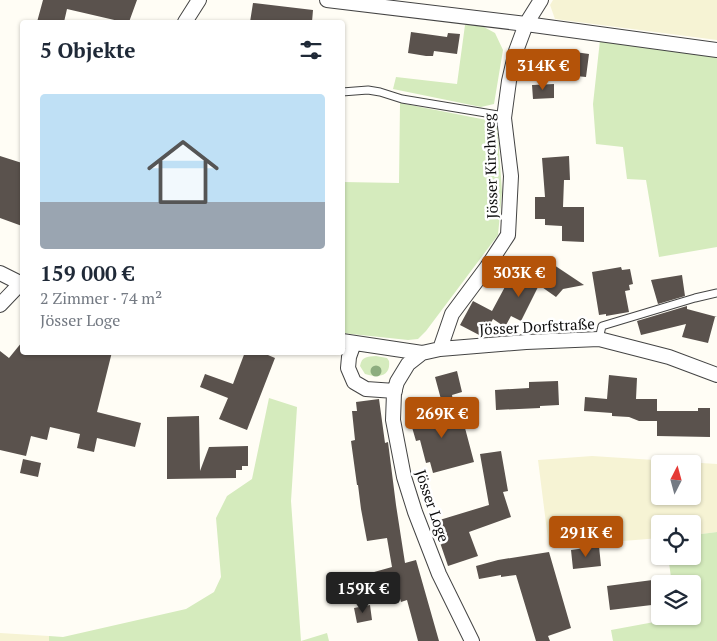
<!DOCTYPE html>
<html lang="de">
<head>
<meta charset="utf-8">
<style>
  body { margin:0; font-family:"PT Serif",serif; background:#f6f6f7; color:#1f2937; height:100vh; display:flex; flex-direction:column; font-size:19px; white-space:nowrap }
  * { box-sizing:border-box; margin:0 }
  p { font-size:16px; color:#747a83 }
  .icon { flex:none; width:28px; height:28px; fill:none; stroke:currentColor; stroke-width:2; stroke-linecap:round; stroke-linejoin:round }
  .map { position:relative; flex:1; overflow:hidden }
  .panel { position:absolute; left:20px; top:20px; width:325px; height:335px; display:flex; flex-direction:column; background:#fff; border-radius:5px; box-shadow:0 1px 4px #0004 }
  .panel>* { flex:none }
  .needle { width:32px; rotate:6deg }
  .tools { position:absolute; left:651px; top:455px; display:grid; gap:10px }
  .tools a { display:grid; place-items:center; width:50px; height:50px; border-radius:5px; background:#fff; box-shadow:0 1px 4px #0004; font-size:25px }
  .price { position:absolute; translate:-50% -42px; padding:0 11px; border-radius:5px; background:#b45309; color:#fff; font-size:16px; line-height:32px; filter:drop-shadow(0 1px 2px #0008) }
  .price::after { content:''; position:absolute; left:50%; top:30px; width:15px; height:11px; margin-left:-8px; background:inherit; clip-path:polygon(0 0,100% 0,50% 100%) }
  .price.selected { background:#222; color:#fff }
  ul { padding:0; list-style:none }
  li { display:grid; align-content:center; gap:10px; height:265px; padding:0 20px }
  li span { display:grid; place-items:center; height:155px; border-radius:5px; color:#555 }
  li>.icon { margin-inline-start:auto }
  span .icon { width:90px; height:90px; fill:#fffc; stroke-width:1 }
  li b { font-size:21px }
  h2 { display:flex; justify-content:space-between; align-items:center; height:60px; padding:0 20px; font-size:21px }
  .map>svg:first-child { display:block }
  .farmland { fill:#f6f3d4; fill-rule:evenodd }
  .green { fill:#d5ebbd }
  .building { fill:#5a524d }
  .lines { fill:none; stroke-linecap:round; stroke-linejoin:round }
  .lane-casing { stroke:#444; stroke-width:9 }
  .street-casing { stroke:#444; stroke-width:16 }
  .lane { stroke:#fff; stroke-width:7 }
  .street { stroke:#fff; stroke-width:14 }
  .tree { fill:#8dad7f }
  .labels { text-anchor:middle; stroke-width:5; stroke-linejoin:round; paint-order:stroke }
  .street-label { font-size:15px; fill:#111; stroke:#fff }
</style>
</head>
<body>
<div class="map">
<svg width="717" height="641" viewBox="0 0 717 641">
  <rect width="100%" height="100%" fill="#fffdf5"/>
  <path class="farmland" d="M553,0H717V40L555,19L550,5Z
    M592,456L717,464V532L693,535L692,524H660V538L549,547L538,460ZM660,464H692V496H660Z
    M0,633L49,636V641H0Z"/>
  <path class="green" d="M465,25L482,26L495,33L503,50L494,104L481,107L393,89L396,77L457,84Z
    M600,40L717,55V247L659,257L646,180L627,179L623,147L596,144L593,104Z
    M400,103L497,122L502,192L498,235L426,331L418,339L408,340L342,333L343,182L399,183Z
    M376,356L387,358L389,361C391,377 378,378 365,374L360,366C362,356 367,357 376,356Z
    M269,398L297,407L291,501L301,641L327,633L329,641H49V636L63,637L186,609L214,592L221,577L216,518L227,496L252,479Z
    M717,532V641H613L611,630L676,618V616H692V584H672L668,556H692L693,535Z"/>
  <path class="building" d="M43,0H137L129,22H123L67,9L64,22H37Z
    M253,3L313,10L312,22H250Z
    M411,32L447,37L448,33L460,34L457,54L434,51L433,56H426L408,53Z
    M568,51L589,54L586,77L565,75Z
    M554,84V98L533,99L532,85Z
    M0,156L22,163V226L0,218Z
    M569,156L570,180H564L563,207H584V242L562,241V226L545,225V219H535V197H545L542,158Z
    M542,257L584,285L563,289L556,297L539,285L521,321L511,316L505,327L493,319L483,337L460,325L473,301L492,311L507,283L518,290Z
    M621,267L622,270L630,269L633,284L629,285L630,290L625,291L629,312L606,316V314L599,315L592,272Z
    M682,275L685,296L658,304L651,280Z
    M687,306V309L717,317H715L708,343L682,337L686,324L641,335L637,321Z
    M22,342V352H112L97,412L141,423L135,447L97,438L94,452L77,448L80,434L50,427L47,440L31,436L26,456L0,450V351L9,358Z
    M245,352H261L275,358L247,430L219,419L228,398L200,387L205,374L233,384Z
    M457,371L462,392L452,395L453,401L442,403L435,377Z
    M609,375L637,378L636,399H657V411H698V408H710V437L657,436V416V421H639L629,417L612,416V413L584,411L585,397L607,399Z
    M558,381L559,405L540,406V408L496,410L495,390L529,388V382Z
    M379,399L385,443L388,442L396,505L405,563L416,560L439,641H418L407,600L401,602L395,582L364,591L361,578L367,576V574L392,567L387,538L367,541L361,509L358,485H357L351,441L355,440L352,411H357L356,402Z
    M452,403L459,429L465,428L474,462L433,473L430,462L426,463L420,440L416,441L409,417Z
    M199,416L200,471L209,447L248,446V466H242V470H236V478L167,479V417Z
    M501,451L508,491L503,492L511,517L469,532L478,556L448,566L433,522L489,505L480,454Z
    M23,459L41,463L38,477L20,473Z
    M599,546L601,566L573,569L571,550Z
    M549,552L571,628L548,636L550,641H536L516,575L501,577V575L479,579L476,566L498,560Z
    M660,579V604L610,610L607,586Z
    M370,605L372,620L357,623L354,608Z"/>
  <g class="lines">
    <g class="lane-casing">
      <path id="lane" d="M342,92L368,90L380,92L402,99L504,116
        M599,339L602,326L695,298L717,293"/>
    </g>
    <g class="street-casing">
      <path id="street" d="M327,0L526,24L717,50
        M185,22L199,0
        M0,273L22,284
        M0,305L20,284
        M342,341L422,353L440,349L526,342L599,339L669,357L717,375
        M354,343L349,357L348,368L354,382L366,389L395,391
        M440,349L452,314L487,267L508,235L511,176L504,118L509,81L516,51L526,24L541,0
        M422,353L408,364L397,382L394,393L393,420L404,477L415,512L439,574L472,641"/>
    </g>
    <use href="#lane" class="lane"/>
    <use href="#street" class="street"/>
  </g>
  <circle class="tree" cx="376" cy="371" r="5.5"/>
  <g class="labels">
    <g class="street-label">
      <text transform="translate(491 166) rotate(-92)" y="5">Jösser Kirchweg</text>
      <text transform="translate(537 327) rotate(-3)" y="5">Jösser Dorfstraße</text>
      <text transform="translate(432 506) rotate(71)" y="5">Jösser Loge</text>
    </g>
  </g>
</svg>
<div class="tools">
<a><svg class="needle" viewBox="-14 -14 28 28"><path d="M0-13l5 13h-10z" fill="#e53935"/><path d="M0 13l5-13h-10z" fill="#747a83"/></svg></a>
<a><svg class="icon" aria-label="locate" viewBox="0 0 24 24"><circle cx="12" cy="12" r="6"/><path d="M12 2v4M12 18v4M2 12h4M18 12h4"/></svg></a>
<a><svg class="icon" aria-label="layers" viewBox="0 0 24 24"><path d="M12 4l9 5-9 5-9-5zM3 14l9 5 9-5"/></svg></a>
</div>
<b class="price" style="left:543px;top:91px">314K €</b>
<b class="price" style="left:519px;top:298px">303K €</b>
<b class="price" style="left:442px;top:439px">269K €</b>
<b class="price" style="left:586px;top:558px">291K €</b>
<b class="price selected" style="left:363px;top:614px">159K €</b>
<section class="panel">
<h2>5 Objekte<svg class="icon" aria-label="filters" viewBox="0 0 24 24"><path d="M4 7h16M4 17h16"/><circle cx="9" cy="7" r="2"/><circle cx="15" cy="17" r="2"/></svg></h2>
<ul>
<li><span style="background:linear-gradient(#bfe0f5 70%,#9aa5b1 0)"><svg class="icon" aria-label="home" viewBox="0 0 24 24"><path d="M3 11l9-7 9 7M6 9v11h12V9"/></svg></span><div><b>159 000 €</b><p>2 Zimmer · 74 m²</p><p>Jösser Loge</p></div></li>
</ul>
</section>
</div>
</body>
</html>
